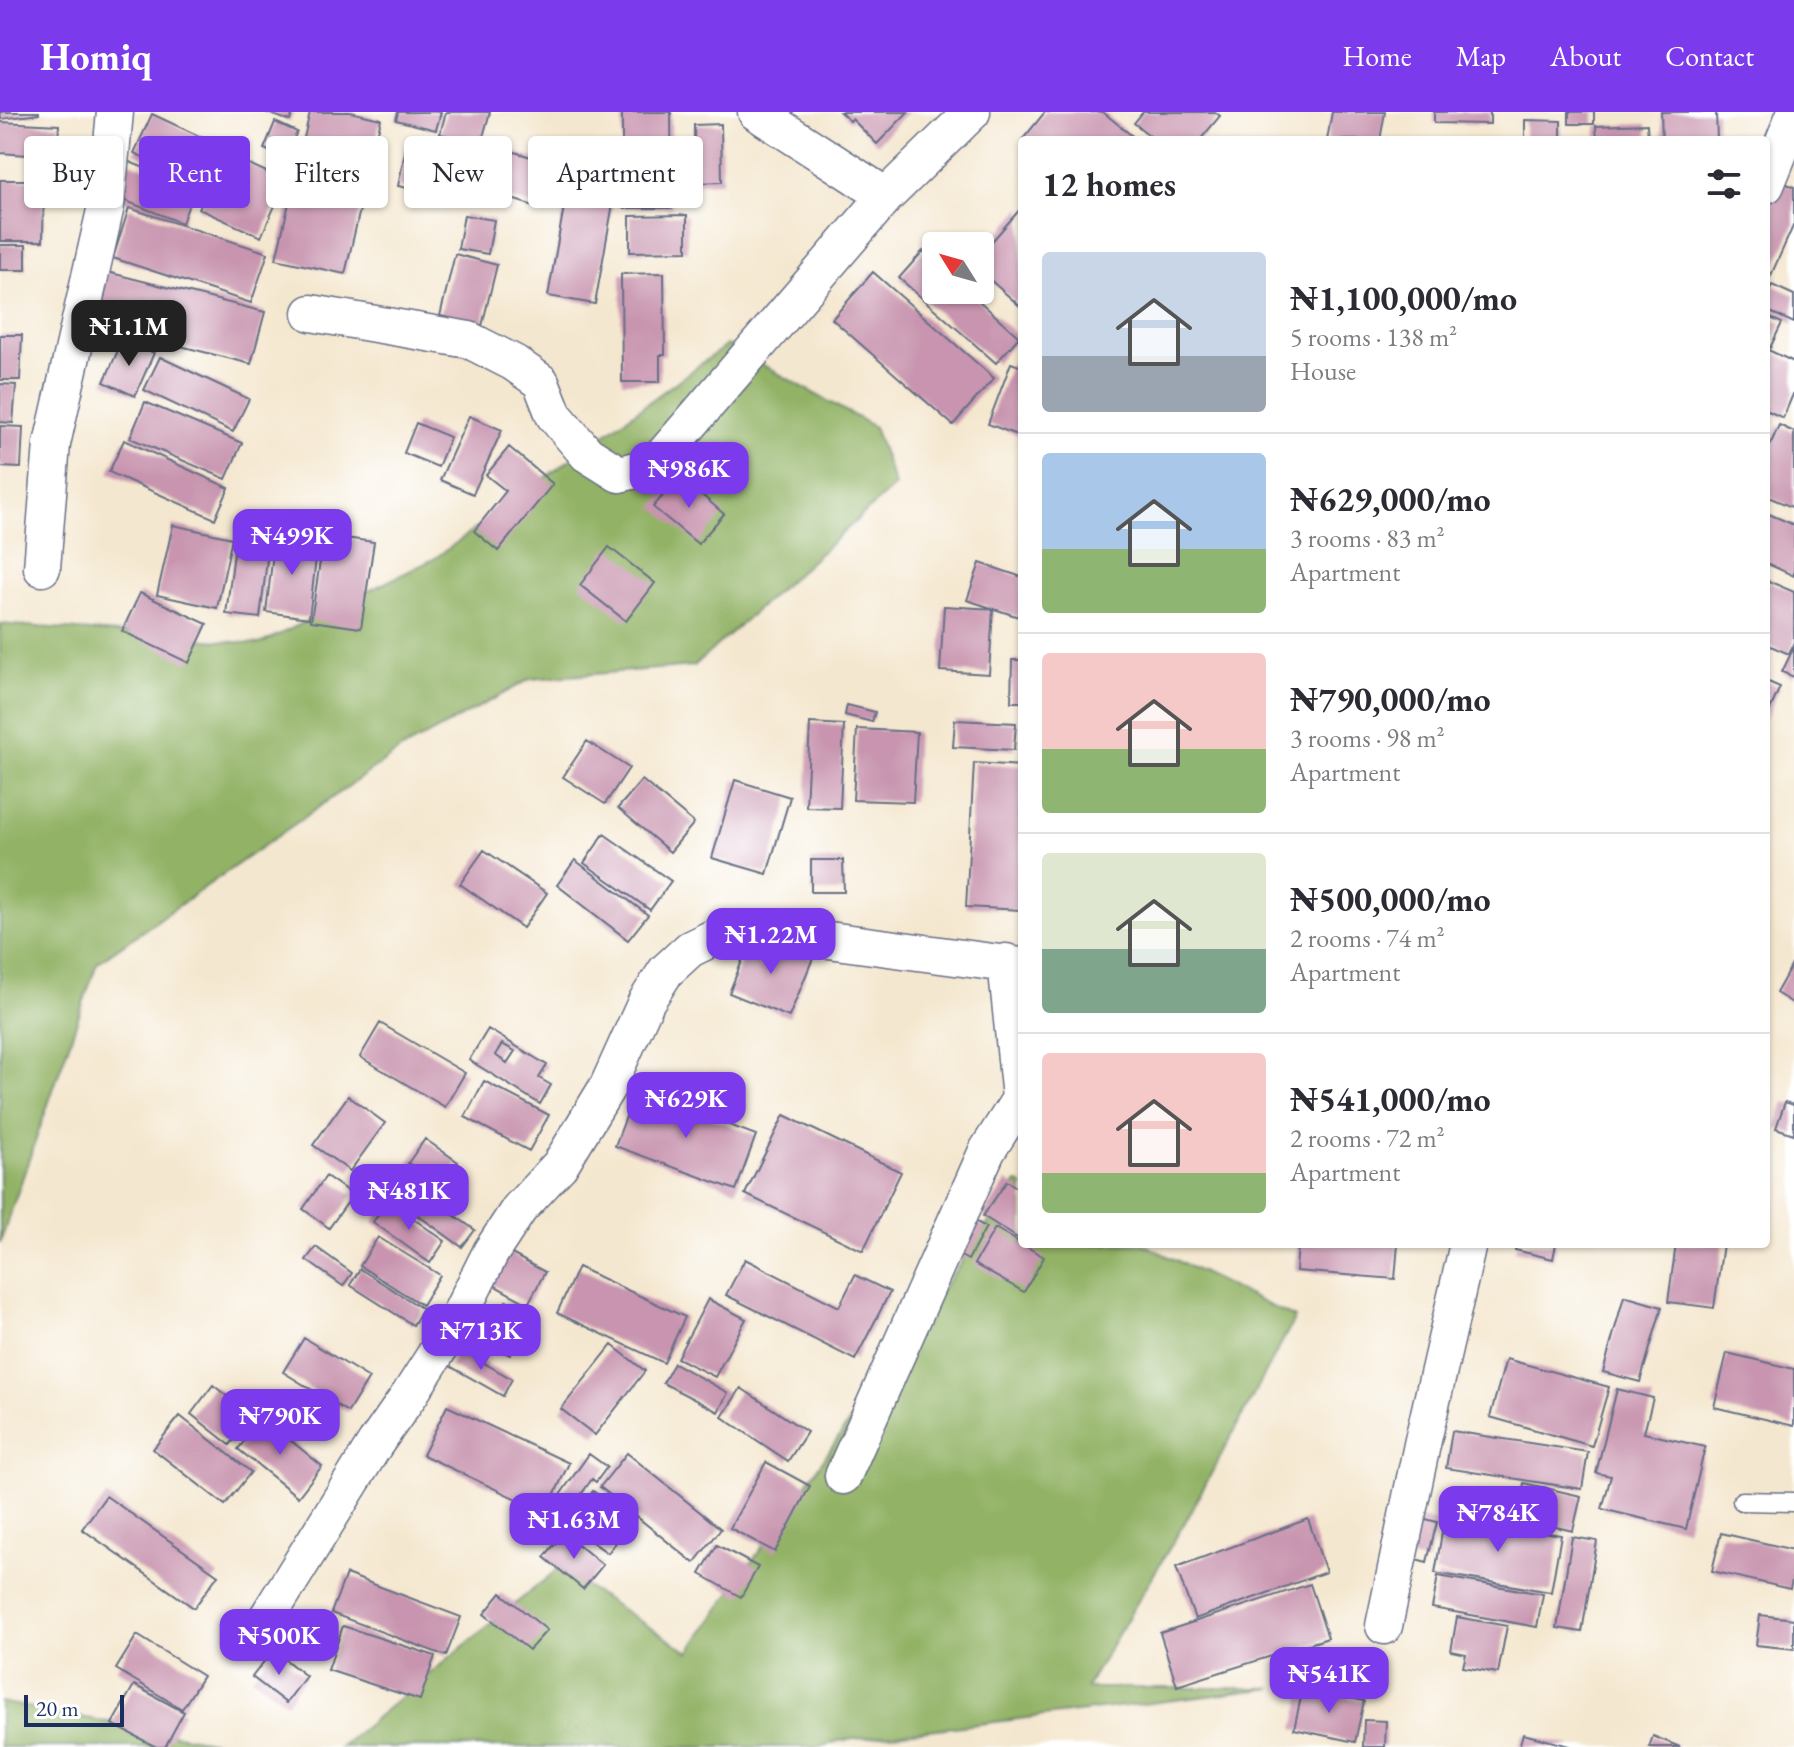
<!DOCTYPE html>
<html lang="en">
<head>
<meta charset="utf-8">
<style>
  body { margin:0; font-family:"EB Garamond",serif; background:#f7f7f7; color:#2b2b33; height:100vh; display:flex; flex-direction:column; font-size:30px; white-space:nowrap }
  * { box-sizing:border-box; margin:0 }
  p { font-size:26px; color:#7c7c81 }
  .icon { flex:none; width:44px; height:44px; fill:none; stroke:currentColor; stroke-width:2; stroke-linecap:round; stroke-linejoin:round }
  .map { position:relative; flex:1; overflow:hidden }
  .sheet { position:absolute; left:1018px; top:24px; width:752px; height:1112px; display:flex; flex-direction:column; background:#fff; border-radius:8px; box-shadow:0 2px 6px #0004 }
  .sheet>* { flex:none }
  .hud { position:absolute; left:24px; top:24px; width:760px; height:72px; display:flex; gap:16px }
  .needle { width:52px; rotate:307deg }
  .tools { position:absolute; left:922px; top:120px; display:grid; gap:16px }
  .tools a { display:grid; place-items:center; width:72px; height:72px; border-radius:8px; background:#fff; box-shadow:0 2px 6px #0004; font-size:40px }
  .scale { position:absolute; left:24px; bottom:20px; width:100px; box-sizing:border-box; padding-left:8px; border:4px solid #1b2f5e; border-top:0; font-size:22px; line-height:28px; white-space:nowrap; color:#1b2f5e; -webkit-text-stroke:6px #fff; paint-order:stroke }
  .price { position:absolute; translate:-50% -68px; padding:0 18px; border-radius:16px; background:#7c3aed; color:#fff; font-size:26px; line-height:52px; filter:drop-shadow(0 2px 4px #0008) }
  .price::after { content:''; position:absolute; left:50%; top:48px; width:24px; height:18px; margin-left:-12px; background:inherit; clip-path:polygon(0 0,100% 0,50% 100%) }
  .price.current { background:#222; color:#fff }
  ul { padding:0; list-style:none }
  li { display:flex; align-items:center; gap:24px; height:200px; padding:0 24px }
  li+li { border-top:2px solid #e1e1e2 }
  li span { display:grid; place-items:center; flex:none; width:224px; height:160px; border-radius:8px; color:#555 }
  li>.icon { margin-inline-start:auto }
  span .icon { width:96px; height:96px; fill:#fffc; stroke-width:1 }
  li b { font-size:34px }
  h2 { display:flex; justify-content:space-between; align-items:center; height:96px; padding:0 24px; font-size:34px }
  .pill { padding:0 28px; border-radius:8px; background:#fff; box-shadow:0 2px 6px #0004; font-size:28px; line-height:72px }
  .pill.current { background:#7c3aed; color:#fff }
  header { display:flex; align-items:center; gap:48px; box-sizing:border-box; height:112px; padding:0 40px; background:#7c3aed; color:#fff }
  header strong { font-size:38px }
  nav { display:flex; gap:44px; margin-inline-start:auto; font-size:28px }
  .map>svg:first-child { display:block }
  .forest { fill:#92b265; stroke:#567062; stroke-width:2 }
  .building { fill:#c894af; fill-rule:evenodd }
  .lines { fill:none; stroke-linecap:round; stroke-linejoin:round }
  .service-casing { stroke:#676f86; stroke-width:21 }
  .minor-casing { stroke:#676f86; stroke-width:39 }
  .service { stroke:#fff; stroke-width:18 }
  .minor { stroke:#fff; stroke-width:36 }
</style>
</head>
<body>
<header>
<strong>Homiq</strong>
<nav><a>Home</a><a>Map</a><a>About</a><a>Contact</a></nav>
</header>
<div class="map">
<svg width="1794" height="1635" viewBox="0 0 1794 1635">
  <rect width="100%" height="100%" fill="#fff"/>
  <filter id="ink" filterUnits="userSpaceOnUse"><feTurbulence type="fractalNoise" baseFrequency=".0125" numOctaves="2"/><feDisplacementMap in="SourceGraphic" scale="16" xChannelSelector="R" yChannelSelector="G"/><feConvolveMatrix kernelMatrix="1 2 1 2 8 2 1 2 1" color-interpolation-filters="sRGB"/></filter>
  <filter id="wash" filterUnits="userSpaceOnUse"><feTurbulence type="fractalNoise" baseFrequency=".006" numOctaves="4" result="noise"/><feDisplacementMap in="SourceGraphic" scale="32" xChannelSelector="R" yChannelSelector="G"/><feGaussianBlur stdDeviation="1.8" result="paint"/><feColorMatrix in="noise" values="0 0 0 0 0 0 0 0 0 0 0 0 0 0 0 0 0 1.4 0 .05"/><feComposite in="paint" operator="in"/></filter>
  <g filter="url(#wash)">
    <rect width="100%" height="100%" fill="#f4e7cf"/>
    <path class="forest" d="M727,233L874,315L895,374L694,554L530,567L400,638L97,851L0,1131V512L260,532L434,447Z
      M1017,1070L1022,1073V1132H1143L1295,1206L1185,1410L1086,1576H1273L838,1629L821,1635H340L558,1457L689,1540Z
      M0,1590L242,1635H0Z"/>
    <g id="blocks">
      <path class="building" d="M0,0H39V2L1,7Z
        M265,0H293L290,9Z
        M310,0H350L381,7L345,162L276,147Z
        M398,0H441L436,18L396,8Z
        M446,0H490L481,32L440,22Z
        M622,0H671L672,96H622Z
        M840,0H908L877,32L852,7L850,9Z
        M1045,0H1103L1137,28H1024L1023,27Z
        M1143,0H1215L1220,4L1200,28H1155L1134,11Z
        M1332,0H1385L1380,28H1327Z
        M1434,0H1490V12L1434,11Z
        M1569,0H1594V12H1569Z
        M1661,0H1716L1717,28H1662Z
        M152,2L212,30L193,68L134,41Z
        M1525,8L1561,9V28H1525Z
        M0,10L59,13L57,45L0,41Z
        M275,10L297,20L285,46L264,37Z
        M721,12L722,70L695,71L694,13Z
        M1647,12L1648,28H1597L1596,14Z
        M408,26L471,40L461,87L398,74Z
        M491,33L551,51L537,95L477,76Z
        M225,41L286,69L261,125L199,97Z
        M127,49L195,76L182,111L113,84Z
        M572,50L619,58L595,192L548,184Z
        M0,68H44L43,129H0Z
        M1780,69L1794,75V112L1768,170L1766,169V101Z
        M1022,95V196L980,159V143Z
        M129,96L268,141L251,191L113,146Z
        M464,103L494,108L488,142L458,137Z
        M687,103V139L630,140V104Z
        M0,133H26V158H0Z
        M923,139L936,151V178H967L1019,225L996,251L899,166Z
        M455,142L497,153L482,214L440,204Z
        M107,160L265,200L251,252L94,212Z
        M873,160L994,266L953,313L832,207Z
        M664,161L665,243H660V270H622L621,162Z
        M1772,173L1794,183V211L1766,198V185Z
        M1766,204L1782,211L1770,236L1766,234Z
        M0,223H22L20,268H0Z
        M123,227L154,241L135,284L104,270Z
        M1766,237L1794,250V280L1783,306L1766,298Z
        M160,245L249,287L233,320L144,278Z
        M1011,251L1022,255V325L988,312Z
        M0,272L16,273L13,311L0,310Z
        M145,290L242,331L226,367L130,326Z
        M469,304L502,318L473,382L440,368Z
        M416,311L450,325L438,355L404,341Z
        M1779,313L1794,320V396L1766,384V342Z
        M0,314L23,315L21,356L0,355Z
        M124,328L229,376L215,407L109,360Z
        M509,335L553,372L498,439L474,419L506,379L486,363Z
        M680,364L724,402L698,432L653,395Z
        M1769,402L1794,413V464L1766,451V408Z
        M173,413L232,426L217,496L157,483Z
        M324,423L374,430L361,516L311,509Z
        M275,425L318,429L309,506L266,500Z
        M236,426L269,431L260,506L226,502Z
        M609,435L655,471L626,509L580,473Z
        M980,451L1022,465V506L967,488Z
        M1766,468L1794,480V530L1789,542L1766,532Z
        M140,481L207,512L189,551L122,519Z
        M944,494L993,497L989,562L940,559Z
        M1794,535V565L1782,560Z
        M1012,548H1022V590H1011Z
        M1766,569L1780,575L1766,607Z
        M847,593L875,600L872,610L845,603Z
        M955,608L1016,611L1014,638L953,635Z
        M810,611L844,613L840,696L806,695Z
        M857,617L917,620L913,690L853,688Z
        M587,629L629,656L605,692L563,665Z
        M974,651L1022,654L1021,798L966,795Z
        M642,668L694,711L670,740L618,696Z
        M735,668L790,685L767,762L712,746Z
        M604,722L671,769L650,798L584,751Z
        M484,738L547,781L523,816L460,772Z
        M575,748L648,803L628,828L557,773Z
        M811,748H843L844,780H811Z
        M753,822L813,846L789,905L729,881Z
        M1794,849V892L1776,881Z
        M380,911L465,961L445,995L360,945Z
        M488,917L547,953L539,966L551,973L540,992L469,948ZM502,932L515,939L507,951L495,943Z
        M484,969L549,1003L529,1039L465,1005Z
        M636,978L756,1023L736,1078L615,1034Z
        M348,984L385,1011L350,1059L313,1033Z
        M1785,990L1794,993V1022L1776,1016Z
        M784,1003L901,1060L863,1139L745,1082Z
        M425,1027L458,1050L441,1074L408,1051Z
        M326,1064L353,1083L329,1116L303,1097Z
        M1007,1069L1022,1079V1129L983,1104Z
        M410,1072L475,1118L462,1135L398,1089Z
        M388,1089L445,1129L430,1151L373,1110Z
        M969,1106L986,1115L968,1148L952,1139Z
        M995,1116L1044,1145L1024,1180L974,1152Z
        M378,1125L440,1163L422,1193L360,1154Z
        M1298,1132H1398L1395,1167L1296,1159Z
        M1517,1132H1556L1553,1147L1515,1138Z
        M1676,1132H1723L1714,1196L1668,1190Z
        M316,1135L352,1161L343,1174L306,1148Z
        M508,1140L545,1160L528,1192L490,1171Z
        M745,1147L839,1195L855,1163L890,1180L855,1248L726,1183Z
        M578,1155L685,1205L664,1251L557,1201Z
        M360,1157L423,1197L413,1213L350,1173Z
        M1624,1184L1662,1195L1640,1270L1603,1260Z
        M708,1187L746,1207L715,1265L677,1246Z
        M506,1189L529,1199L510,1243L487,1233Z
        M304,1226L369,1266L348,1300L283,1260Z
        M612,1233L645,1259L595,1323L561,1297Z
        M459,1237L512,1267L503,1284L450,1254Z
        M1727,1241L1794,1257V1314L1714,1295Z
        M1506,1247L1609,1275L1592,1334L1490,1305Z
        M674,1251L728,1281L718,1300L663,1271Z
        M213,1273L253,1305L230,1333L191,1302Z
        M741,1276L807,1320L788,1349L722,1305Z
        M1617,1277L1653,1286L1644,1321L1705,1335L1686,1417L1602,1397L1611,1364L1596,1361Z
        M447,1294L569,1351L546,1401L423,1343Z
        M180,1304L251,1360L225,1393L153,1337Z
        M263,1306L322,1354L298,1385L238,1337Z
        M1452,1319L1588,1340L1582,1377L1446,1356Z
        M627,1341L721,1417L694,1451L600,1375Z
        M589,1342L607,1355L596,1370L592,1367L564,1407L550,1397Z
        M766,1350L810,1374L775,1440L730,1416Z
        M1524,1371L1581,1384L1573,1419L1517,1406Z
        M593,1379L633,1407L608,1441L568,1413Z
        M106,1384L218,1463L194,1496L82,1417Z
        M1445,1404L1561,1423L1551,1480L1435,1461Z
        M1418,1405L1437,1410L1427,1450L1408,1445Z
        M1308,1407L1326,1460L1195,1507L1176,1455Z
        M564,1421L603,1453L583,1477L544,1445Z
        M1721,1421L1794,1438V1459L1790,1477L1712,1459Z
        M1572,1425L1597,1429L1582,1520L1557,1516Z
        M717,1433L758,1455L741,1485L700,1462Z
        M346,1462L461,1505L446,1544L331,1501Z
        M1438,1464L1543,1482L1537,1515L1432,1496Z
        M1310,1472L1328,1526L1177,1574L1160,1521Z
        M501,1481L547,1518L529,1538L484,1502Z
        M1760,1503L1794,1507V1537L1756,1533Z
        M1457,1505L1507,1514L1498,1561L1463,1555L1466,1542L1451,1539Z
        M343,1514L435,1544L420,1588L328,1558Z
        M137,1523L203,1564L182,1597L116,1557Z
        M273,1538L306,1564L286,1591L252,1565Z
        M134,1573L184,1600L165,1635H156L112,1612Z
        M1303,1576L1364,1589L1355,1630L1294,1617Z
        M1364,1608L1386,1609L1385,1635H1363Z
        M1523,1622L1570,1634V1635H1519Z
        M1653,1624L1680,1635H1649Z"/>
    </g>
  </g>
  <g filter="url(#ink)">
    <use href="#blocks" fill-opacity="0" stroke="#676f86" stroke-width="2"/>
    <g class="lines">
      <g class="service-casing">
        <path id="service" d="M1742,1389L1794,1390"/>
      </g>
      <g class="minor-casing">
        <path id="minor" d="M756,0L886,84
          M1766,73L1794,4
          M311,201L469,228L514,251L541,270L554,303L587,342L619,362L649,355L666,340L886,84L972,0
          M42,456L52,332L106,94L115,0
          M1006,850L1020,986
          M843,1364L987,1039L1022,984
          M1384,1514L1423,1328L1468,1132
          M254,1527L375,1332L410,1282L456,1210L491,1140L519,1097L560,1053L608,974L646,890L666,859L690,837L717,824L755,818L1022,854"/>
      </g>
      <use href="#service" class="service"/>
      <use href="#minor" class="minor"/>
    </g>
  </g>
</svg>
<div class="tools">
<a><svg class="needle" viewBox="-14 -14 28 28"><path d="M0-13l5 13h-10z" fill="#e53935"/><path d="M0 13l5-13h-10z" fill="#7c7c81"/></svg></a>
</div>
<div class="scale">20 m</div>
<b class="price current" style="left:129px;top:256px">₦1.1M</b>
<b class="price" style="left:689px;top:398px">₦986K</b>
<b class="price" style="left:292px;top:465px">₦499K</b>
<b class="price" style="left:771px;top:864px">₦1.22M</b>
<b class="price" style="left:686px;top:1028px">₦629K</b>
<b class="price" style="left:409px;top:1120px">₦481K</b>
<b class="price" style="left:481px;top:1260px">₦713K</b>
<b class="price" style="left:280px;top:1345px">₦790K</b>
<b class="price" style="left:1498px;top:1442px">₦784K</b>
<b class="price" style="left:574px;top:1449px">₦1.63M</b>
<b class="price" style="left:279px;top:1565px">₦500K</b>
<b class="price" style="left:1329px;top:1603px">₦541K</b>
<div class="hud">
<a class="pill">Buy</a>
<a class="pill current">Rent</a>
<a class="pill">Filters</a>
<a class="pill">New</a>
<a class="pill">Apartment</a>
</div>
<section class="sheet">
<h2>12 homes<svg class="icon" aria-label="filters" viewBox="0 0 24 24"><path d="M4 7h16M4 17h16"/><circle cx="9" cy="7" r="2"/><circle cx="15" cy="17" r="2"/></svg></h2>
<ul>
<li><span style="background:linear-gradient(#c9d6e8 65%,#9aa5b1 0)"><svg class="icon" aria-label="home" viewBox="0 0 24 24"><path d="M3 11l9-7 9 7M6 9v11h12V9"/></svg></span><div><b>₦1,100,000/mo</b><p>5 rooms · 138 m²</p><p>House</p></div></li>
<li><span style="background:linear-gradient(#a9c7e8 60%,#8fb573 0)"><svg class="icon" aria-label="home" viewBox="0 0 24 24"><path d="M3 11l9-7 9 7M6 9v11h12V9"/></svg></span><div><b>₦629,000/mo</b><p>3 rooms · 83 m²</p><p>Apartment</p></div></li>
<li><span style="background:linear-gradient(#f6c9c9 60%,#8fb573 0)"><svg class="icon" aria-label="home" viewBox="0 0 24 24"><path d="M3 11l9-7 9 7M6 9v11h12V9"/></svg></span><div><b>₦790,000/mo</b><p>3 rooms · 98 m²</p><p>Apartment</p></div></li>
<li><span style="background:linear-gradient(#dfe7d0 60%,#7fa58c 0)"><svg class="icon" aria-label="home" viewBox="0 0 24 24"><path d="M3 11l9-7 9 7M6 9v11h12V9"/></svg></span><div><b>₦500,000/mo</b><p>2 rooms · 74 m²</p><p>Apartment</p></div></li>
<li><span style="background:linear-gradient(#f6c9c9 75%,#8fb573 0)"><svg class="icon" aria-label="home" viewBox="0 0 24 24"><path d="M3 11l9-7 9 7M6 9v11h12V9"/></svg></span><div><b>₦541,000/mo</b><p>2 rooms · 72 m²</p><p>Apartment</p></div></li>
</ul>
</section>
</div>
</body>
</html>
